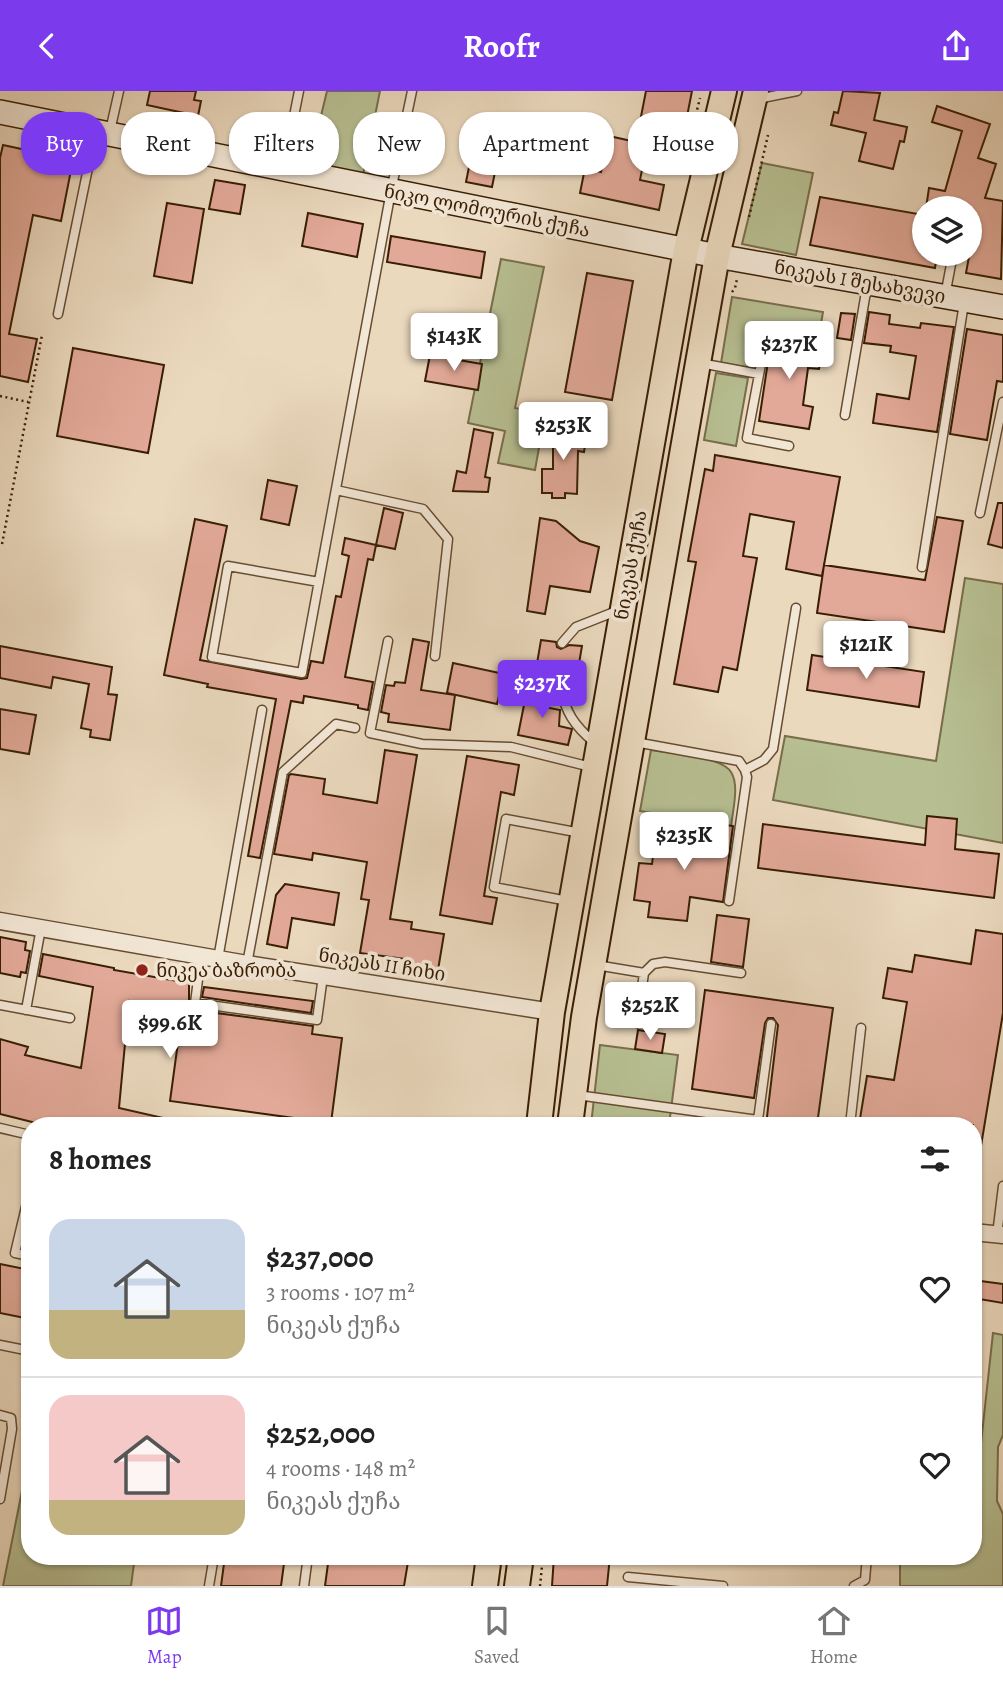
<!DOCTYPE html>
<html lang="en">
<head>
<meta charset="utf-8">
<style>
  body { margin:0; font-family:Alegreya,"Noto Serif Georgian",serif; background:#f6f6f6; color:#222; height:100vh; display:flex; flex-direction:column; font-size:26px; white-space:nowrap }
  * { box-sizing:border-box; margin:0 }
  p { font-size:23px; color:#767676 }
  .icon { flex:none; width:38px; height:38px; fill:none; stroke:currentColor; stroke-width:2; stroke-linecap:round; stroke-linejoin:round }
  .map { position:relative; flex:1; overflow:hidden }
  .panel { position:absolute; left:21px; top:1026px; width:961px; height:448px; display:flex; flex-direction:column; background:#fff; border-radius:28px; box-shadow:0 2px 5px #0004 }
  .panel>* { flex:none }
  .guide { position:absolute; left:21px; top:21px; width:962px; height:63px; display:flex; gap:14px }
  .tools { position:absolute; left:912px; top:105px; display:grid; gap:14px }
  .tools a { display:grid; place-items:center; width:70px; height:70px; border-radius:50%; background:#fff; box-shadow:0 2px 5px #0004; font-size:35px }
  .price { position:absolute; translate:-50% -60px; padding:0 16px; border-radius:7px; background:#fff; color:#222; font-size:23px; line-height:46px; filter:drop-shadow(0 2px 4px #0008) }
  .price::after { content:''; position:absolute; left:50%; top:42px; width:21px; height:16px; margin-left:-10px; background:inherit; clip-path:polygon(0 0,100% 0,50% 100%) }
  .price.on { background:#7c3aed; color:#fff }
  ul { padding:0; list-style:none }
  li { display:flex; align-items:center; gap:21px; height:175px; padding:0 28px }
  li+li { border-top:2px solid #e0e0e0 }
  li span { display:grid; place-items:center; flex:none; width:196px; height:140px; border-radius:21px; color:#555 }
  li>.icon { margin-inline-start:auto }
  span .icon { width:84px; height:84px; fill:#fffc; stroke-width:1 }
  li b { font-size:30px }
  h2 { display:flex; justify-content:space-between; align-items:center; height:84px; padding:0 28px; font-size:30px }
  .chip { padding:0 24px; border-radius:28px; background:#fff; box-shadow:0 2px 5px #0004; font-size:24px; line-height:63px }
  .chip.on { background:#7c3aed; color:#fff }
  header { display:flex; justify-content:space-between; align-items:center; height:91px; padding:0 28px; background:#7c3aed; color:#fff; font-size:32px; font-weight:700 }
  .menu { display:flex; justify-content:space-around; align-items:center; height:98px; border-top:2px solid #e0e0e0; background:#fff; font-size:19px; color:#767676 }
  .menu a { display:grid; justify-items:center; gap:4px }
  .menu .on { color:#7c3aed }
  .map>svg:first-child { display:block }
  .green { fill:#b7bf92; stroke:#786e4b; stroke-width:2 }
  .building { fill:#e2a998; stroke:#391e04; stroke-width:2 }
  .lines { fill:none; stroke-linecap:round; stroke-linejoin:round }
  .lane-casing { stroke:#664d32; stroke-width:11 }
  .street-casing { stroke:#664d32; stroke-width:19 }
  .secondary-casing { stroke:#391e04; stroke-width:26 }
  .primary-casing { stroke:#391e04; stroke-width:28 }
  .path { stroke:#391e04; stroke-width:2.5; stroke-dasharray:2 3.5; stroke-linecap:butt }
  .lane { stroke:#f2e6d5; stroke-width:8 }
  .street { stroke:#f2e6d5; stroke-width:16 }
  .secondary { stroke:#f2e6d5; stroke-width:23 }
  .primary { stroke:#ebd9be; stroke-width:24 }
  .poi-dot { fill:#8f2418; stroke:#f2e6d5; stroke-width:2.5 }
  .labels { text-anchor:middle; stroke-width:7; stroke-linejoin:round; paint-order:stroke }
  .street-label { font-size:19px; fill:#391e04; stroke:#f2e6d5 }
  .poi-label { font-size:19px; fill:#391e04; stroke:#f2e6d5; text-anchor:start }
</style>
</head>
<body>
<header><svg class="icon" aria-label="back" viewBox="0 0 24 24"><path d="M15 5l-7 7 7 7"/></svg>Roofr<svg class="icon" aria-label="share" viewBox="0 0 24 24"><path d="M12 15V3M7 8l5-5 5 5M5 13v7h14v-7"/></svg></header>
<div class="map">
<svg width="1003" height="1495" viewBox="0 0 1003 1495">
  <rect width="100%" height="100%" fill="#ebd9be"/>
  <filter id="stains"><feTurbulence type="fractalNoise" baseFrequency=".00286" numOctaves="4"/><feColorMatrix values="0 0 0 0 .2 0 0 0 0 .09 0 0 0 0 .02 0 0 0 .5 -.17"/></filter>
  <radialGradient id="worn" r=".72"><stop offset=".6" stop-color="#630" stop-opacity="0"/><stop offset="1" stop-color="#630" stop-opacity=".3"/></radialGradient>
  <path class="green" d="M327,0H380L361,94L307,83Z
    M762,72L813,82L796,164L742,153Z
    M501,168L544,176L515,317L545,323L535,379L498,372L505,340L468,332Z
    M732,206L823,221L819,244L758,234L751,277L721,272Z
    M716,282L748,287L736,355L704,349Z
    M965,487L1003,493V752L773,709L785,645L936,670Z
    M651,659C670,662 721,665 731,681C740,695 732,721 731,737L640,720Z
    M600,954L678,964L669,1034H591Z
    M993,1242L1003,1244V1344L998,1356L997,1410L1003,1423V1495H900V1465H973V1389H977Z
    M30,1360V1465H135L131,1495H3Z"/>
  <path class="building" d="M150,0H196L194,9L201,10L198,25L147,14Z
    M646,0H692L681,56L648,49L640,89L664,94L659,119L580,102L585,77L601,81L609,45L636,51Z
    M843,0L880,2L874,29L907,36L904,51L900,50L893,78L859,70L866,42L831,34L834,21L838,22Z
    M937,15L990,33L978,67L996,73L985,107L1003,110L1001,188L966,182L976,127L970,126V117H926L929,97L945,100L962,40L932,31Z
    M3,54L73,69L61,130L33,124L9,243L37,248L28,291L0,285V67Z
    M471,66L497,71L492,96L466,91Z
    M215,89L245,94L240,123L209,118Z
    M820,106L924,124V163H937L935,177L810,154Z
    M167,112L204,118L192,192L154,185Z
    M308,122L363,133L357,166L302,155Z
    M391,145L485,161L481,187L387,171Z
    M587,182L633,190L612,309L565,301Z
    M869,221L890,224L889,233L920,237L921,232L954,236L937,341L873,332L877,303L909,308L916,265L890,261L891,255L864,252Z
    M841,222L855,223L851,249L837,247Z
    M967,238L1003,244V291L997,290L987,349L950,343Z
    M772,244L823,252L819,278L808,277L803,314L813,316L809,338L759,330Z
    M73,257L164,274L148,362L57,345Z
    M430,264L482,273L478,299L425,290Z
    M551,335L587,342L584,361L578,360L577,403L565,402V407H552V402H542V378H553V355L547,354Z
    M474,338L493,342L485,386L490,387L488,401L453,400L457,380L466,382Z
    M715,364L840,386L822,485L786,478L794,431L750,423L743,465L757,467L737,579L723,576L718,601L674,593L696,471L688,470L705,378L713,380Z
    M268,389L297,395L289,434L261,428Z
    M998,412H1003V457L988,453Z
    M384,417L403,422L395,458L376,454Z
    M937,426L963,430L944,541L817,522L824,474L925,489Z
    M540,427L556,430L580,450L599,456L590,501L550,495L545,523L527,520Z
    M195,428L227,435L200,569L301,588L307,587L311,570L323,572L336,505L341,506L349,465L342,463L345,447L376,454L373,469L368,468L345,586L373,591L368,619L358,617V614L304,605L303,612L291,610L260,767L248,765L276,608L207,596L208,593L164,584Z
    M413,548L429,551L421,599L455,604L450,639L388,631L389,623L381,621L386,594L394,595L395,591L405,592Z
    M541,549L556,551L557,556L561,558L569,554L582,555L575,596L566,595L560,588L553,593L534,590Z
    M0,555L112,576L108,603L117,604L110,649L90,646L91,639L81,637L89,593L53,586L51,597L0,587Z
    M812,564L924,581L919,616L807,599Z
    M453,572L504,583L497,613L447,602Z
    M528,594L543,597L540,615L560,619L559,635L572,638L568,654L518,644Z
    M0,618L36,624L29,663L0,658Z
    M385,659L417,664L390,828L412,831L411,838L444,843L438,879L405,873L406,868L360,862L369,809L361,808L367,771L313,762L312,769L274,763L289,684L291,683L325,688L323,703L377,712Z
    M467,665L519,674L514,704L501,701L484,805L497,807L492,833L440,824Z
    M927,725L957,728L955,758L999,763L994,807L758,777L763,733L925,754Z
    M657,733L680,736L679,743L686,744V750L710,753L711,739L718,733L733,735L723,811L690,806L687,830L648,826L650,811L634,809L639,772L652,773Z
    M285,793L339,802L334,834L292,827L287,857L267,853L276,804Z
    M717,824L749,828L743,876L711,871Z
    M976,839L1003,843V922L980,1061L973,1060V1034H859L867,985L894,989L907,911L883,907L888,877L912,881L915,864L971,873Z
    M0,846L26,851L25,859L30,860L26,882L21,881L20,886L0,882Z
    M43,863L114,877V879L189,892V914L194,919L313,935L312,943L342,947L331,1032L170,1010L178,951L193,953L197,921L129,910L119,1017L172,1029V1034H44L0,1023V948L28,956L25,964L81,977L93,896L39,885Z
    M204,896L313,910L311,922L202,906Z
    M705,899L833,917L817,1034H766L778,934L773,927H768L765,932L754,1007L692,998Z
    M638,939L665,943L662,962L635,958Z
    M0,1173L30,1179V1228L0,1222Z
    M973,1189L1003,1193V1212L973,1207Z
    M225,1465H285L281,1495H221Z
    M329,1465H409L404,1495H325Z
    M554,1465H610L607,1495H552Z"/>
  <g class="lines">
    <g class="lane-casing">
      <path id="lane" d="M758,8L797,0
        M110,40L119,0
        M284,75L299,0
        M945,205L953,163
        M58,223L95,43
        M765,252L747,347L789,355
        M700,272L759,283
        M845,324L867,195
        M336,399L423,418L448,448L435,565
        M980,422L1003,311
        M922,476L964,212
        M319,491L228,475L212,566L302,582L391,100L412,0
        M388,550L370,642L422,653L511,656L591,676
        M562,552L576,536L619,519
        M559,594C566,621 573,634 595,652
        M635,651L739,670L745,679L747,686L729,810
        M745,679L764,669L773,658L796,517
        M568,810L494,796L506,728L581,742
        M201,865L195,912L317,929L323,885
        M218,868L262,619
        M247,873L283,681L336,633L355,637
        M596,874L644,882L653,873L665,871L741,882
        M0,914L70,927
        M26,919L41,837
        M637,932L644,882
        M577,1004L758,1029L771,933
        M850,1034L861,937
        M0,1037L30,1044
        M30,1099L15,1162L30,1165
        M997,1144L1003,1095
        M0,1254L30,1260
        M0,1324L11,1327L12,1338L0,1408
        M628,1486L723,1495
        M209,1495L214,1465
        M304,1495L308,1465
        M854,1495L865,1489L867,1465"/>
    </g>
    <g class="street-casing">
      <path id="street" d="M0,830L247,873L552,921
        M973,1141L1003,1144"/>
    </g>
    <g class="secondary-casing">
      <path id="secondary" d="M0,21L717,165L1003,216"/>
    </g>
    <g class="primary-casing">
      <path id="primary" d="M539,1034L552,921L686,159L724,0
        M570,1034L584,926L698,272L717,165L756,0
        M485,1495L489,1465
        M517,1495L521,1465"/>
    </g>
    <path class="path" d="M684,72L700,7
      M749,126L768,44
      M732,201L735,197L737,188
      M0,305L28,311
      M2,453L42,244
      M540,1495L543,1465"/>
    <use href="#lane" class="lane"/>
    <use href="#street" class="street"/>
    <use href="#secondary" class="secondary"/>
    <use href="#primary" class="primary"/>
  </g>
  <circle class="poi-dot" cx="142" cy="879" r="7"/>
  <g class="labels">
    <g class="street-label">
      <text transform="translate(487 119) rotate(11)" y="7">ნიკო ლომოურის ქუჩა</text>
      <text transform="translate(860 190) rotate(10)" y="7">ნიკეას I შესახვევი</text>
      <text transform="translate(630 474) rotate(-80)" y="7">ნიკეას ქუჩა</text>
      <text transform="translate(382 873) rotate(9)" y="7">ნიკეას II ჩიხი</text>
    </g>
    <g class="poi-label">
      <text x="156" y="886">ნიკეა ბაზრობა</text>
    </g>
  </g>
  <rect width="100%" height="100%" filter="url(#stains)"/>
  <rect width="100%" height="100%" fill="url(#worn)"/>
</svg>
<div class="tools">
<a><svg class="icon" aria-label="layers" viewBox="0 0 24 24"><path d="M12 4l9 5-9 5-9-5zM3 14l9 5 9-5"/></svg></a>
</div>
<b class="price" style="left:454px;top:282px">$143K</b>
<b class="price" style="left:789px;top:290px">$237K</b>
<b class="price" style="left:563px;top:371px">$253K</b>
<b class="price" style="left:866px;top:590px">$121K</b>
<b class="price on" style="left:542px;top:629px">$237K</b>
<b class="price" style="left:684px;top:781px">$235K</b>
<b class="price" style="left:650px;top:951px">$252K</b>
<b class="price" style="left:170px;top:969px">$99.6K</b>
<div class="guide">
<a class="chip on">Buy</a>
<a class="chip">Rent</a>
<a class="chip">Filters</a>
<a class="chip">New</a>
<a class="chip">Apartment</a>
<a class="chip">House</a>
</div>
<section class="panel">
<h2>8 homes<svg class="icon" aria-label="filters" viewBox="0 0 24 24"><path d="M4 7h16M4 17h16"/><circle cx="9" cy="7" r="2"/><circle cx="15" cy="17" r="2"/></svg></h2>
<ul>
<li><span style="background:linear-gradient(#c9d6e8 65%,#c2b280 0)"><svg class="icon" aria-label="home" viewBox="0 0 24 24"><path d="M3 11l9-7 9 7M6 9v11h12V9"/></svg></span><div><b>$237,000</b><p>3 rooms · 107 m²</p><p>ნიკეას ქუჩა</p></div><svg class="icon" aria-label="heart" viewBox="0 0 24 24"><path d="M12 20l-8-8c-3-5 5-10 8-4 3-6 11-1 8 4z"/></svg></li>
<li><span style="background:linear-gradient(#f6c9c9 75%,#c2b280 0)"><svg class="icon" aria-label="home" viewBox="0 0 24 24"><path d="M3 11l9-7 9 7M6 9v11h12V9"/></svg></span><div><b>$252,000</b><p>4 rooms · 148 m²</p><p>ნიკეას ქუჩა</p></div><svg class="icon" aria-label="heart" viewBox="0 0 24 24"><path d="M12 20l-8-8c-3-5 5-10 8-4 3-6 11-1 8 4z"/></svg></li>
</ul>
</section>
</div>
<nav class="menu">
<a class="on"><svg class="icon" aria-label="map" viewBox="0 0 24 24"><path d="M3 6l6-2 6 2 6-2v14l-6 2-6-2-6 2zM9 4v14M15 6v14"/></svg>Map</a>
<a><svg class="icon" aria-label="saved" viewBox="0 0 24 24"><path d="M7 4h10v16l-5-4-5 4z"/></svg>Saved</a>
<a><svg class="icon" aria-label="home" viewBox="0 0 24 24"><path d="M3 11l9-7 9 7M6 9v11h12V9"/></svg>Home</a>
</nav>
</body>
</html>
